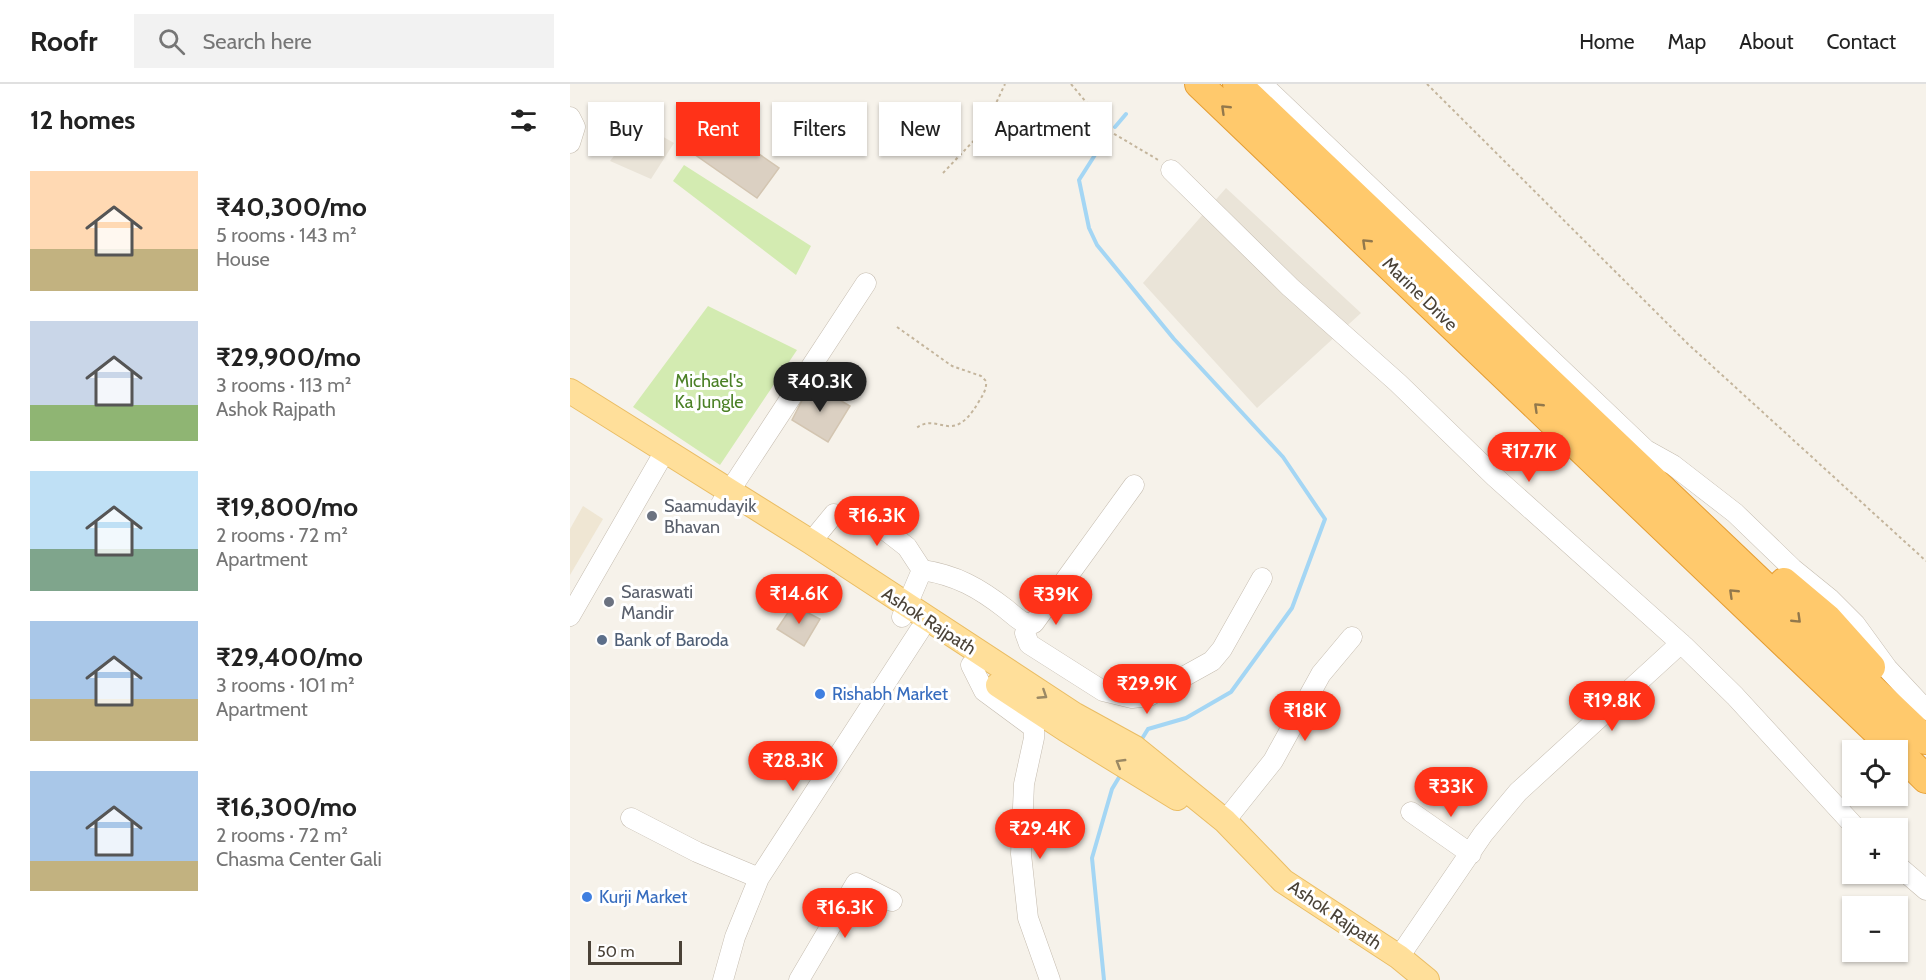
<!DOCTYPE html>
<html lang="en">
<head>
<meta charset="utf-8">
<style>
  body { margin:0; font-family:Cabin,sans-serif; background:#f2f2f2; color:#222; height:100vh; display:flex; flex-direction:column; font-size:22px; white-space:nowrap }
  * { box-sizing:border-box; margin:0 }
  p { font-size:20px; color:#767676 }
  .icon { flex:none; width:33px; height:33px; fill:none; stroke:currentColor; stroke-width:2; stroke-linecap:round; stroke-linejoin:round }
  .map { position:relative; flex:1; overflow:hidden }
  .drawer { display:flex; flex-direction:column; background:#fff; width:570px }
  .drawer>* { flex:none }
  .banner { position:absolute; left:18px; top:18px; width:570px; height:54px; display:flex; gap:12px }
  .tools { position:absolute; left:1272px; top:656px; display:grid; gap:12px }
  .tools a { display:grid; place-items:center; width:66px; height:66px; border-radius:0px; background:#fff; box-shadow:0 2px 4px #0004; font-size:30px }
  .scale { position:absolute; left:18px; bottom:15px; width:94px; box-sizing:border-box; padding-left:6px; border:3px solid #4a4237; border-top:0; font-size:16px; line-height:21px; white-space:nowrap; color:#4a4237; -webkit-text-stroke:4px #fff; paint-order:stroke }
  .price { position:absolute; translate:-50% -51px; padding:0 14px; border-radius:21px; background:#ff3218; color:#fff; font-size:20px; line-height:39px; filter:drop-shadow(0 2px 3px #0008) }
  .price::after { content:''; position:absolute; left:50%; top:36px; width:18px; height:14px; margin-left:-9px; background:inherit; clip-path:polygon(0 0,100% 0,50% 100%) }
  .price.selected { background:#222; color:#fff }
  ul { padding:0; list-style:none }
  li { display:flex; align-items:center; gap:18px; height:150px; padding:0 30px }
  li span { display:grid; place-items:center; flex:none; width:168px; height:120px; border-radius:0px; color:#555 }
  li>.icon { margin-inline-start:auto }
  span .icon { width:72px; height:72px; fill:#fffc; stroke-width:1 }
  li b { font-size:26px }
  h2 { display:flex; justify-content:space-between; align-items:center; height:72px; padding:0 30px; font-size:26px }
  .tag { padding:0 21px; border-radius:0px; background:#fff; box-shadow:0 2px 4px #0004; font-size:21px; line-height:54px }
  .tag.selected { background:#ff3218; color:#fff }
  header { display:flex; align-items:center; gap:36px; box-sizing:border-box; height:84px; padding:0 30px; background:#fff; border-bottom:2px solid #e0e0e0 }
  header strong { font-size:28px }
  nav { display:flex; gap:33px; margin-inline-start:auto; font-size:21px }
  .search { width:420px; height:54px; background:#f2f2f2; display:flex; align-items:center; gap:15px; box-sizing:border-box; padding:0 21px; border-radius:0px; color:#767676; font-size:22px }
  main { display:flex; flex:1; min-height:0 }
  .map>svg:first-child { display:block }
  .residential { fill:#eae4d8 }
  .education { fill:#efe6d3 }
  .green { fill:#d3ebb1 }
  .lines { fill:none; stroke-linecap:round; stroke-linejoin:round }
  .stream { stroke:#a4d6f4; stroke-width:4 }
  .building { fill:#dbd0c2; stroke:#d3c5b1; stroke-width:1.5 }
  .minor-casing { stroke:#c5bcaf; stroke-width:21 }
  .major-casing { stroke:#eabd64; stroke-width:26 }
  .highway-casing { stroke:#e59e34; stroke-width:30 }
  .path { stroke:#c4b59c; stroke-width:2; stroke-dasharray:3 3; stroke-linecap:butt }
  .minor { stroke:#fff; stroke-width:20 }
  .major { stroke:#ffdf9a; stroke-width:24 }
  .highway { stroke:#ffc96c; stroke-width:28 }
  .oneway { stroke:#92784c }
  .oneway2 { stroke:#9b8964 }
  .worship-dot { fill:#6b7280; stroke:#fff; stroke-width:2 }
  .service-dot { fill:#5c6f8a; stroke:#fff; stroke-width:2 }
  .shop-dot { fill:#3f7fe0; stroke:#fff; stroke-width:2 }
  .labels { text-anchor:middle; stroke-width:6; stroke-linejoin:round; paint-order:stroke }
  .street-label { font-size:18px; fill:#4a4237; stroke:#fff }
  .park-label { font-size:18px; fill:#4b8026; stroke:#fff }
  .worship-label { font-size:18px; fill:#5b616d; stroke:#fff; text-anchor:start }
  .service-label { font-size:18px; fill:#4e5e75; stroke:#fff; text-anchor:start }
  .shop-label { font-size:18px; fill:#366cbe; stroke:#fff; text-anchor:start }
</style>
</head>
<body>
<header>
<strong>Roofr</strong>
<div class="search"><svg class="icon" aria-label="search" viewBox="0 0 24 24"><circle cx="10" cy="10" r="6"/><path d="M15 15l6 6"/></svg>Search here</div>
<nav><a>Home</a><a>Map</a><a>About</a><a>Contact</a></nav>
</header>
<main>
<section class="drawer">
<h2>12 homes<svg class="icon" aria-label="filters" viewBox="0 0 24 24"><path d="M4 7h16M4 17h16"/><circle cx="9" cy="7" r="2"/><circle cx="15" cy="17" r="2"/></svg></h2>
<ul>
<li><span style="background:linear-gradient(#ffd9b3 65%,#c2b280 0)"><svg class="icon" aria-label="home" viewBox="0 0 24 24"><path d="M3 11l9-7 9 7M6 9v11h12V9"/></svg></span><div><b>₹40,300/mo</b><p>5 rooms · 143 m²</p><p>House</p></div></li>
<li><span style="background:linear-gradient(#c9d6e8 70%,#8fb573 0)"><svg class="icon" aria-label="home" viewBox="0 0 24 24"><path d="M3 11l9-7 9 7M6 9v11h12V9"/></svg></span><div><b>₹29,900/mo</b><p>3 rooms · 113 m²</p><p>Ashok Rajpath</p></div></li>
<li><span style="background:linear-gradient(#bfe0f5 65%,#7fa58c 0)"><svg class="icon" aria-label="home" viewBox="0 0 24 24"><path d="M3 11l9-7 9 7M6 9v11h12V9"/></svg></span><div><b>₹19,800/mo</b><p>2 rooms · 72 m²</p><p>Apartment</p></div></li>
<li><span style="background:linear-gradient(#a9c7e8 65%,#c2b280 0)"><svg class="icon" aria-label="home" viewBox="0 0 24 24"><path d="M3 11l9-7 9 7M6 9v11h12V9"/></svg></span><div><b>₹29,400/mo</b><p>3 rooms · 101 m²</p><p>Apartment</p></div></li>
<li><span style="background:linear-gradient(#a9c7e8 75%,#c2b280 0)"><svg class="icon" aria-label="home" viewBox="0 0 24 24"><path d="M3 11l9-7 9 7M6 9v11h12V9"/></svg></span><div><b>₹16,300/mo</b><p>2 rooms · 72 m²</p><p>Chasma Center Gali</p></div></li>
</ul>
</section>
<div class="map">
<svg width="1356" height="896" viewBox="0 0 1356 896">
  <rect width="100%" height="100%" fill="#f6f2ea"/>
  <path class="residential" d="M69,39L104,59L81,95L40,77Z
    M656,104L791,229L687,324L573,199Z"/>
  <path class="education" d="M13,422L33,435L0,491V445Z"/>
  <path class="green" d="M114,81L241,162L226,191L103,97Z
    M138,222L227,266L150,381L63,323Z"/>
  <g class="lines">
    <path class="stream" d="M545,43L556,30
      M537,52L509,96L519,144L527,161L604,255L713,373L755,435L722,524L661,608L616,634L578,645L570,658
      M534,896L522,774L542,705L551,690"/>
  </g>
  <path class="building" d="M136,33L209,84L187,114L114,63Z
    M241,299L280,322L258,358L222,336Z
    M223,521L250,535L234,562L207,545Z"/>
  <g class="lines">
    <g class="minor-casing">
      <path id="minor" d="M692,0L1076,366L1103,381L1165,429L1223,485L1260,515L1285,540L1317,584L1356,626
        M0,33L5,43L0,59
        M601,86L720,203L828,299L925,393L1114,562L1165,612L1286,744
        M151,420L296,199
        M241,458L264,430L305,438L337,463L352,486L332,533
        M352,486C386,491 409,504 436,525C445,532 453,542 464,539L564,401
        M0,532L95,367
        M459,540L455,549L459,560L533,607L562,614L579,612L642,577L652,565L692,494
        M401,581L414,607L464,644V654L454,700L451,770L458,834L480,896
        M841,728L901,770
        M61,734L127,768L189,794
        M655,737L703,677L751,590L782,553
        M1328,782L1356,806
        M829,873L913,750L948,708L1111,559
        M153,896L165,853L189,794L350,546
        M229,896L286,799L322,817"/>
    </g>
    <g class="major-casing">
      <path id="major" d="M0,307L241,458L505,631L565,664L655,737L713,797L829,873L857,896
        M428,601L495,645L607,714"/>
    </g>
    <g class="highway-casing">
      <path id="highway" d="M629,0L1326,666
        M667,0L1356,656
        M1214,498L1258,535L1301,583
        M1328,667L1356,695"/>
    </g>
    <path class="path" d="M501,0L541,48L590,77
      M857,0L1118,260L1356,477
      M373,89L413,47L435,0
      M327,243L382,282L411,292L416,297C417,306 412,312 408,319C381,364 369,326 345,345"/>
    <use href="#minor" class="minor"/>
    <use href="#major" class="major"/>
    <use href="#highway" class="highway"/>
  </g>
  <defs><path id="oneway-chevron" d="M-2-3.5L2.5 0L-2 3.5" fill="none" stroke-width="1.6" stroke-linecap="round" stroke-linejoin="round" transform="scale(1.5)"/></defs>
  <g class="oneway">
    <use href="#oneway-chevron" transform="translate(655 25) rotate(-136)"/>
    <use href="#oneway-chevron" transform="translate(796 159) rotate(-136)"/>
    <use href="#oneway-chevron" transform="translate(968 323) rotate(-136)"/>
    <use href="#oneway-chevron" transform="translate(1163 509) rotate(-136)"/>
    <use href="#oneway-chevron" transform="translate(1227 535) rotate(44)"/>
  </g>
  <g class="oneway2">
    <use href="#oneway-chevron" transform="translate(473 611) rotate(33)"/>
    <use href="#oneway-chevron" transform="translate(550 679) rotate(-149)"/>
  </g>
  <g class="worship-dot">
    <circle cx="82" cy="432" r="6"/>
    <circle cx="39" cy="518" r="6"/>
  </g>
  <circle class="service-dot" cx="32" cy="556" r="6"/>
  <g class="shop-dot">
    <circle cx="250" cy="610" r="6"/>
    <circle cx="17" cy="813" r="6"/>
  </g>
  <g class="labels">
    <g class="street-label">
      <text transform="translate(850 210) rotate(44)" y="6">Marine Drive</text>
      <text transform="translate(359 537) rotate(33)" y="6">Ashok Rajpath</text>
      <text transform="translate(765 831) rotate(34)" y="6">Ashok Rajpath</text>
    </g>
    <g class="park-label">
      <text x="139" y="303">Michael's<tspan x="139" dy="21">Ka Jungle</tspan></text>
    </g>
    <g class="worship-label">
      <text x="94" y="428">Saamudayik<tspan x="94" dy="21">Bhavan</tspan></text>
      <text x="51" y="514">Saraswati<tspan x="51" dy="21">Mandir</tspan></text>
    </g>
    <g class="service-label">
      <text x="44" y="562">Bank of Baroda</text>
    </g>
    <g class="shop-label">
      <text x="262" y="616">Rishabh Market</text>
      <text x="29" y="819">Kurji Market</text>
    </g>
  </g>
</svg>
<div class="tools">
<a><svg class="icon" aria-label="locate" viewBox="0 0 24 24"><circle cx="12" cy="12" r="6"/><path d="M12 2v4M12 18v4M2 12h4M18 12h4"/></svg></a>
<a>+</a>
<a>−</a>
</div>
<div class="scale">50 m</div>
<b class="price selected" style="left:250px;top:329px">₹40.3K</b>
<b class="price" style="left:959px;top:399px">₹17.7K</b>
<b class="price" style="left:307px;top:463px">₹16.3K</b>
<b class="price" style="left:229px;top:541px">₹14.6K</b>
<b class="price" style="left:486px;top:542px">₹39K</b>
<b class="price" style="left:577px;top:631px">₹29.9K</b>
<b class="price" style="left:1042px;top:648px">₹19.8K</b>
<b class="price" style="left:735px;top:658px">₹18K</b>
<b class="price" style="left:223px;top:708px">₹28.3K</b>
<b class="price" style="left:881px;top:734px">₹33K</b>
<b class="price" style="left:470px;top:776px">₹29.4K</b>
<b class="price" style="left:275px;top:855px">₹16.3K</b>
<div class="banner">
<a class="tag">Buy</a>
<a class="tag selected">Rent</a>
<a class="tag">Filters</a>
<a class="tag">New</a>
<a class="tag">Apartment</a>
</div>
</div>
</main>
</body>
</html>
